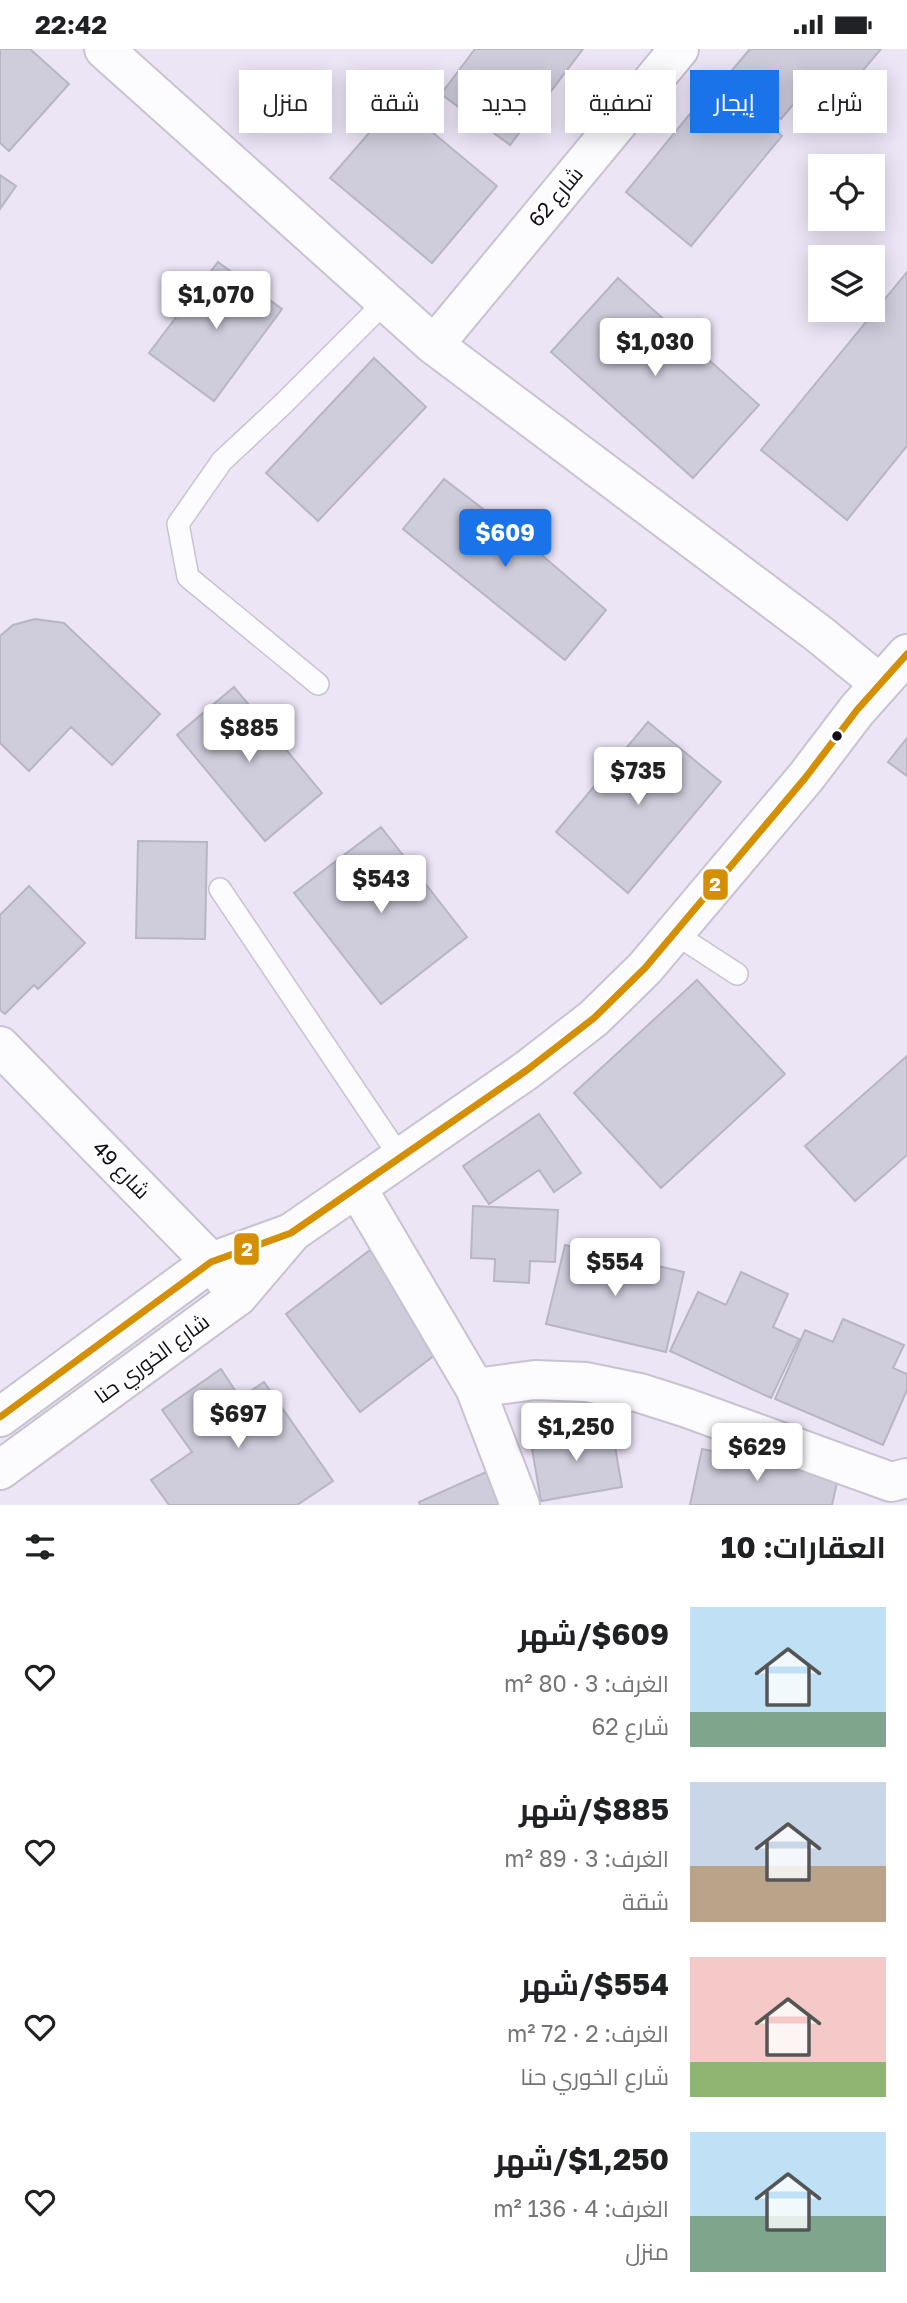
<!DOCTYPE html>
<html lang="ar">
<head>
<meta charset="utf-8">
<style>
  body { margin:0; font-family:"Golos Text",Cairo,sans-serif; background:#f6f6f6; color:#202124; direction:rtl; height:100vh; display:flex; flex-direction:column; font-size:26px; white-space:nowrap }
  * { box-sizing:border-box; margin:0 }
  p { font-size:23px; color:#757577 }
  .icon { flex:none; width:38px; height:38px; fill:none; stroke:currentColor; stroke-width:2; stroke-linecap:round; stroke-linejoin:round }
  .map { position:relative; height:1456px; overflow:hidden; direction:ltr }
  .details { display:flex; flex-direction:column; background:#fff; flex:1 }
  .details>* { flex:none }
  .banner { position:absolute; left:21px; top:21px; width:866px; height:63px; direction:rtl; display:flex; gap:14px }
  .buttons { position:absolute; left:808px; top:105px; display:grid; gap:14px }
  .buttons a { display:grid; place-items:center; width:77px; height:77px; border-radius:0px; background:#fff; box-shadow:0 4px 18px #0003; font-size:35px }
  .price { position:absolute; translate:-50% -60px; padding:0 16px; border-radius:7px; background:#fff; color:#222; font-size:23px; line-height:46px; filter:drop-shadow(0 2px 4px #0008) }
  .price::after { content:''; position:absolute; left:50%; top:42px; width:21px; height:16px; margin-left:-10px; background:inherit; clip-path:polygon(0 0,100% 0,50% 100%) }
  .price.on { background:#1a73e8; color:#fff }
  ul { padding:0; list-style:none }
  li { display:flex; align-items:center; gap:21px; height:175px; padding:0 21px }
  li span { display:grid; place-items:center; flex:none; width:196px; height:140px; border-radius:0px; color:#555 }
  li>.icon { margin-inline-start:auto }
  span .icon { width:84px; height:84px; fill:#fffc; stroke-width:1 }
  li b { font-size:30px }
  h2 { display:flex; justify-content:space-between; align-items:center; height:84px; padding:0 21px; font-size:30px }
  .tag { padding:0 24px; border-radius:0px; background:#fff; box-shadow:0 4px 18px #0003; font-size:24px; line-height:63px }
  .tag.on { background:#1a73e8; color:#fff }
  .status { display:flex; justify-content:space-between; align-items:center; height:49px; padding:0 35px; background:#fff; direction:ltr }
  .status svg { height:19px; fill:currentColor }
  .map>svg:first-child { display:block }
  .building { fill:#cfccdb; stroke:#b8b5c4; stroke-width:2 }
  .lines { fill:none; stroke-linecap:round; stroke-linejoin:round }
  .service-casing { stroke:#c8c2d1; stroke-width:24 }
  .minor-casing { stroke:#c8c2d1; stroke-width:42 }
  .tertiary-casing { stroke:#c8c2d1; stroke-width:42 }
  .service { stroke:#fcfbfe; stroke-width:21 }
  .minor { stroke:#fcfbfe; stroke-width:38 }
  .tertiary { stroke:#fcfbfe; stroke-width:38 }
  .bus-1-casing { stroke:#fff; stroke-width:12 }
  .bus-1 { stroke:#d58f04; stroke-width:7 }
  .bus-dot { fill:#120d19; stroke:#fff; stroke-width:2.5 }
  .labels { text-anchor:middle; stroke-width:5; stroke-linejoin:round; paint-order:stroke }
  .street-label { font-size:21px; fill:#120d19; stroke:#fff }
  .line-badge { stroke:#fff; stroke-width:2.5 }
  .badge-label { font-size:19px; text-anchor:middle; font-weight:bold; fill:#fff }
</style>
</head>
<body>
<div class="status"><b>22:42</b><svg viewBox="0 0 49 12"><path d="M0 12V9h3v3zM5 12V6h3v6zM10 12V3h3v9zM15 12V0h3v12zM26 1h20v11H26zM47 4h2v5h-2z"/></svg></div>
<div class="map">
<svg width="907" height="1456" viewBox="0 0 907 1456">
  <rect width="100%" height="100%" fill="#ece5f6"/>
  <path class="building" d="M0,0H30L69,35L9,102L0,94Z
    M475,0H583L510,96L441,45Z
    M750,0H881L825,66L801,46L781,70L728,26Z
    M716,33L782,87L691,197L626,143Z
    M396,53L497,137L432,214L330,129Z
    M0,126L16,137L0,160Z
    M218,213L282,260L214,352L149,304Z
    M907,223V397L847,471L761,401Z
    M618,229L759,356L693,429L551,303Z
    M374,309L426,358L318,472L266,424Z
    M444,430L530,496L606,561L565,611L403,480Z
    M35,570L64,574L160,665L112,716L71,678L29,722L0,694V587L13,576Z
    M234,638L322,744L265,792L177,686Z
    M648,673L721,733L628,844L556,783Z
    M907,689V727L888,713Z
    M381,778L467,888L381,955L294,844Z
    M138,792L207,793L205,890L136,889Z
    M29,837L85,894L38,940L34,936L5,965L0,961V866Z
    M697,931L785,1025L661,1139L574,1044Z
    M907,1007V1106L855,1152L805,1097Z
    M539,1065L581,1124L554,1143L539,1121L489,1155L463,1117Z
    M473,1157L558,1161L555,1213L530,1212L529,1234L494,1232L495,1210L471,1209Z
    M565,1196L684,1223L666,1303L546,1275Z
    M370,1201L444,1299L360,1363L286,1265Z
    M741,1223L788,1245L773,1278L799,1290L771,1349L670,1302L698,1243L726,1256Z
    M843,1270L904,1296L893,1319L907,1325V1341L883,1396L775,1350L805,1281L833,1293Z
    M221,1320L240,1349L264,1333L333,1432L297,1456H169L151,1431L192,1403L162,1361Z
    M583,1370L586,1390L613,1386L622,1438L541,1452L532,1400L557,1396L553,1376Z
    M702,1400L838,1429L832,1456H690Z
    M486,1423L500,1456H420L419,1453Z"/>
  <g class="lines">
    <g class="service-casing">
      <path id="service" d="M318,635L188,528L178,475L222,412L282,356L385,253
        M220,840L400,1108
        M674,884L737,925"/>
    </g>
    <g class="minor-casing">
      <path id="minor" d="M104,0L434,296L819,585L880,635
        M434,296L679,0
        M0,997L211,1213L238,1247
        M357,1139L475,1339L520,1456
        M475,1339L535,1331L586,1333L640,1344L687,1359L891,1433L907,1429"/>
    </g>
    <g class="tertiary-casing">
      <path id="tertiary" d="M0,1368L211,1213L291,1184L527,1021L594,969L645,919L806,728L857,661L907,605
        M0,1421L238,1247L290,1186"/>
    </g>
    <use href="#service" class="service"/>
    <use href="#minor" class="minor"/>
    <use href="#tertiary" class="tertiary"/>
    <g class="bus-1-casing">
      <path id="bus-1" d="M0,1368L211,1213L291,1184L527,1021L594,969L645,919L806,728L857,661L907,605"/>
    </g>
    <use href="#bus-1" class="bus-1"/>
  </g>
  <circle class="bus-dot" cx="837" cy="687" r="6"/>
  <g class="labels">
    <g class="street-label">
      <text transform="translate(556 148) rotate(-50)" y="7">شارع 62</text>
      <text transform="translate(121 1121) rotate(46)" y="7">شارع 49</text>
      <text transform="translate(152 1310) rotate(-36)" y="7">شارع الخوري حنا</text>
    </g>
  </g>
  <g class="line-badge">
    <rect x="702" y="819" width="27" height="33" rx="7" fill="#d58f04"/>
    <rect x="233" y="1183" width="27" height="34" rx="7" fill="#d58f04"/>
  </g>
  <g class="badge-label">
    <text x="715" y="842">2</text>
    <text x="247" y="1207">2</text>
  </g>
</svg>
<div class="buttons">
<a><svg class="icon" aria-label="locate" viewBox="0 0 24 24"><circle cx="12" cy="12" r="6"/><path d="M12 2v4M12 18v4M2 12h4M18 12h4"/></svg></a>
<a><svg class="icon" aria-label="layers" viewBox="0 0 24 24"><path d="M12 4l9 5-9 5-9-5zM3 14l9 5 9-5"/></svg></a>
</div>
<b class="price" style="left:216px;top:282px">$1,070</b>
<b class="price" style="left:655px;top:329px">$1,030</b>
<b class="price on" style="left:505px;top:520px">$609</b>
<b class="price" style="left:249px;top:715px">$885</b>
<b class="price" style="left:638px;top:758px">$735</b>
<b class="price" style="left:381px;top:866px">$543</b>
<b class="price" style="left:615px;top:1249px">$554</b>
<b class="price" style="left:238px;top:1401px">$697</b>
<b class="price" style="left:576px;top:1414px">$1,250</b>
<b class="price" style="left:757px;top:1434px">$629</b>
<div class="banner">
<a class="tag">شراء</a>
<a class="tag on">إيجار</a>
<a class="tag">تصفية</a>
<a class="tag">جديد</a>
<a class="tag">شقة</a>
<a class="tag">منزل</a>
</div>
</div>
<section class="details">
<h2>العقارات: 10<svg class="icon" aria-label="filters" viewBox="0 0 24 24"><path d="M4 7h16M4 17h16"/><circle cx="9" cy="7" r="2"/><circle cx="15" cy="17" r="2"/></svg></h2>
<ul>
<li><span style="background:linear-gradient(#bfe0f5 75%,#7fa58c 0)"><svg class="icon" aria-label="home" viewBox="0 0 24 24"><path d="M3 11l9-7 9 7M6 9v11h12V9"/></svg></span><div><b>$609/شهر</b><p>الغرف: 3 · 80 m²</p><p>شارع 62</p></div><svg class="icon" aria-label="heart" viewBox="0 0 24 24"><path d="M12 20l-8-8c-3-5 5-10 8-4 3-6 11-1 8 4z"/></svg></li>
<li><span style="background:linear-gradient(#c9d6e8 60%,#b9a48a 0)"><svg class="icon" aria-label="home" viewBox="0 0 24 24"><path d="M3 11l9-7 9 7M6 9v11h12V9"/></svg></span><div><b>$885/شهر</b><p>الغرف: 3 · 89 m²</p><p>شقة</p></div><svg class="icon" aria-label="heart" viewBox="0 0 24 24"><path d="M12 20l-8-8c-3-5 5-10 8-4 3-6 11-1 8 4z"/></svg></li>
<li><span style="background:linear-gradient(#f6c9c9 75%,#8fb573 0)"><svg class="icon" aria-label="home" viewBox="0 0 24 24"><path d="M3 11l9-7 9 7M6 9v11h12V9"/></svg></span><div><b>$554/شهر</b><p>الغرف: 2 · 72 m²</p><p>شارع الخوري حنا</p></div><svg class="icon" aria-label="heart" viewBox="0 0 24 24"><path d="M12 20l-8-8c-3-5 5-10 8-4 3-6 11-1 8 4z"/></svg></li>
<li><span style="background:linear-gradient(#bfe0f5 60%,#7fa58c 0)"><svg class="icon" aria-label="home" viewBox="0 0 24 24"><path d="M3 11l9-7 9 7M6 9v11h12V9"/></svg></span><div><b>$1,250/شهر</b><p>الغرف: 4 · 136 m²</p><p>منزل</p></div><svg class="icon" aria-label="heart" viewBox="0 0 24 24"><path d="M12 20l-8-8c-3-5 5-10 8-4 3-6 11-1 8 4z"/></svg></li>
</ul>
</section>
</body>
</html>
